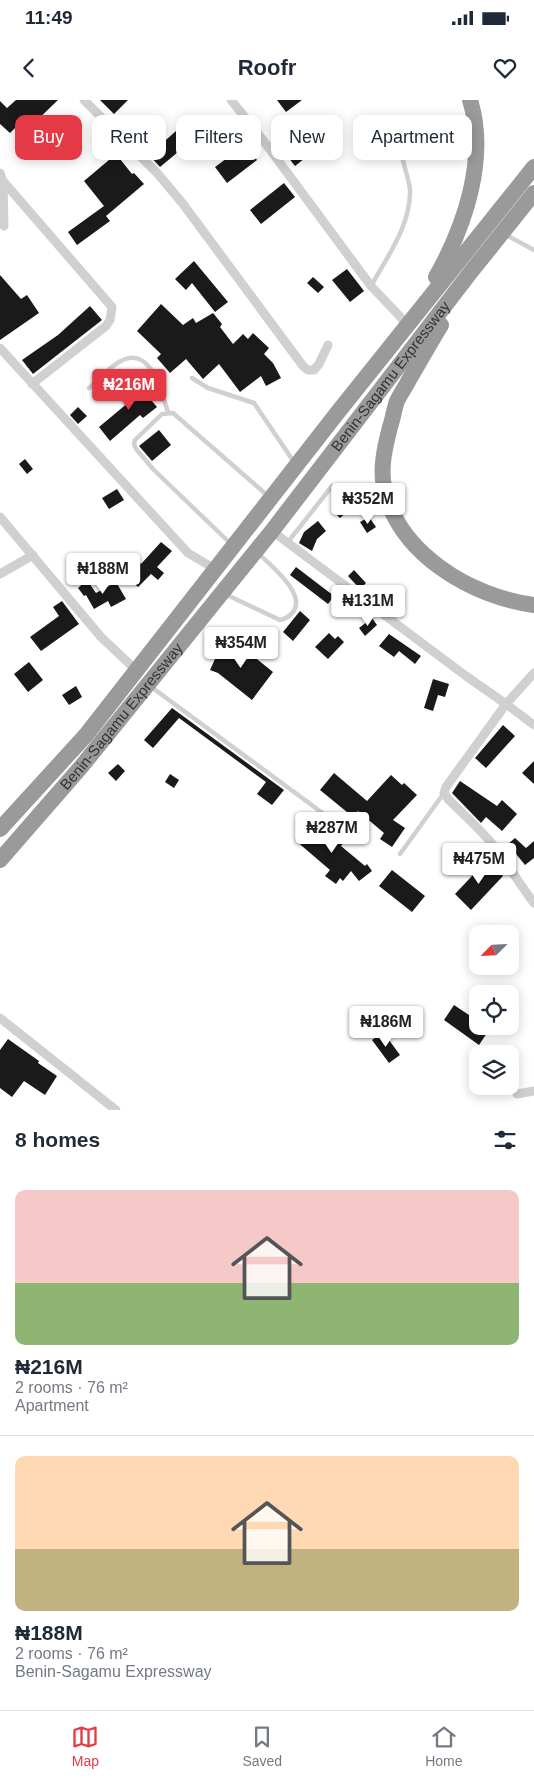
<!DOCTYPE html>
<html lang="en">
<head>
<meta charset="utf-8">
<style>
  body { margin:0; font-family:Helvetica,sans-serif; background:#f2f2f3; color:#1f2937; height:100vh; display:flex; flex-direction:column; font-size:19px; white-space:nowrap }
  * { box-sizing:border-box; margin:0 }
  p { font-size:16px; color:#747a83 }
  .icon { flex:none; width:28px; height:28px; fill:none; stroke:currentColor; stroke-width:2; stroke-linecap:round; stroke-linejoin:round }
  .map { position:relative; height:1010px; overflow:hidden }
  .drawer { display:flex; flex-direction:column; background:#fff; flex:1 }
  .drawer>* { flex:none }
  .banner { position:absolute; left:15px; top:15px; width:505px; height:45px; display:flex; gap:10px }
  .needle { width:32px; rotate:246deg }
  .tools { position:absolute; left:469px; top:825px; display:grid; gap:10px }
  .tools a { display:grid; place-items:center; width:50px; height:50px; border-radius:10px; background:#fff; box-shadow:0 2px 12px #0003; font-size:25px }
  .price { position:absolute; translate:-50% -42px; padding:0 11px; border-radius:5px; background:#fff; color:#222; font-size:16px; line-height:32px; filter:drop-shadow(0 1px 2px #0008) }
  .price::after { content:''; position:absolute; left:50%; top:30px; width:15px; height:11px; margin-left:-8px; background:inherit; clip-path:polygon(0 0,100% 0,50% 100%) }
  .price.selected { background:#e63946; color:#fff }
  ul { padding:0; list-style:none }
  li { display:grid; align-content:center; gap:10px; height:265px; padding:0 15px }
  li+li { border-top:1px solid #e0e1e3 }
  li span { display:grid; place-items:center; height:155px; border-radius:10px; color:#555 }
  li>.icon { margin-inline-start:auto }
  span .icon { width:90px; height:90px; fill:#fffc; stroke-width:1 }
  li b { font-size:21px }
  h2 { display:flex; justify-content:space-between; align-items:center; height:60px; padding:0 15px; font-size:21px }
  .tag { padding:0 18px; border-radius:10px; background:#fff; box-shadow:0 2px 12px #0003; font-size:18px; line-height:45px }
  .tag.selected { background:#e63946; color:#fff }
  .status { display:flex; justify-content:space-between; align-items:center; height:35px; padding:0 25px; background:#fff; direction:ltr }
  .status svg { height:14px; fill:currentColor }
  header { display:flex; justify-content:space-between; align-items:center; height:65px; padding:0 15px; background:#fff; font-size:22px; font-weight:700 }
  .tabs { display:flex; justify-content:space-around; align-items:center; height:70px; border-top:1px solid #e0e1e3; background:#fff; font-size:14px; color:#747a83 }
  .tabs a { display:grid; justify-items:center; gap:2px }
  .tabs .selected { color:#e63946 }
  .map>svg:first-child { display:block }
  .building { fill:#1a1a1a }
  .lines { fill:none; stroke-linecap:round; stroke-linejoin:round }
  .lane { stroke:#d0d0d0; stroke-width:4.5 }
  .street { stroke:#d0d0d0; stroke-width:9 }
  .highway { stroke:#9a9a9a; stroke-width:16 }
  .labels { text-anchor:middle; stroke-width:5; stroke-linejoin:round; paint-order:stroke }
  .street-label { font-size:15px; fill:#333; stroke:#fff }
</style>
</head>
<body>
<div class="status"><b>11:49</b><svg viewBox="0 0 49 12"><path d="M0 12V9h3v3zM5 12V6h3v6zM10 12V3h3v9zM15 12V0h3v12zM26 1h20v11H26zM47 4h2v5h-2z"/></svg></div>
<header><svg class="icon" aria-label="back" viewBox="0 0 24 24"><path d="M15 5l-7 7 7 7"/></svg>Roofr<svg class="icon" aria-label="heart" viewBox="0 0 24 24"><path d="M12 20l-8-8c-3-5 5-10 8-4 3-6 11-1 8 4z"/></svg></header>
<div class="map">
<svg width="534" height="1010" viewBox="0 0 534 1010">
  <rect width="100%" height="100%" fill="#fff"/>
  <path class="building" d="M16,0H58L31,26L24,19L10,33L0,24V1L7,8Z
    M100,0H128L114,14Z
    M277,0H302L286,12Z
    M317,26L328,40L295,66L284,52Z
    M176,31L187,43L186,44L190,49L180,55L178,52L160,67L149,55Z
    M246,44L257,60L227,83L215,67Z
    M116,54L132,74L134,73L144,84L106,116L110,121L77,145L68,132L104,106L84,81Z
    M284,83L295,97L261,124L250,110Z
    M194,161L228,202L215,212L192,183L186,190L175,179Z
    M347,169L364,191L350,202L332,180Z
    M0,175L21,199L27,195L39,213L0,240Z
    M313,177L324,187L318,193L307,183Z
    M161,204L183,225L193,218L196,223L213,213L222,224L220,227L233,244L243,234L248,239L253,233L269,248L264,254L273,263L281,278L266,286L261,276L240,292L219,264L203,279L186,259L170,273L157,258L161,254L137,231Z
    M90,206L102,220L33,274L22,260L58,235Z
    M135,281L157,307L143,318L140,315L110,341L99,327L129,302L121,293Z
    M78,307L87,316L78,324L70,315Z
    M159,330L171,345L152,361L139,346Z
    M25,359L33,369L27,374L19,364Z
    M117,389L124,400L109,409L102,398Z
    M339,404L347,412L340,418L332,410Z
    M369,417L376,427L367,433L360,422Z
    M318,421L326,431L317,439L312,451L299,443L304,432Z
    M161,442L172,451L157,467L164,473L158,480L151,474L138,487L120,471L130,465L126,460L134,455L141,464Z
    M296,467L334,496L328,504L290,475Z
    M354,470L366,483L360,489L348,476Z
    M87,480L96,493L116,482L126,499L111,507L108,501L94,509L86,495L84,496L78,488Z
    M62,501L79,524L41,551L30,537L59,516L53,507Z
    M300,511L310,520L293,541L283,532Z
    M372,518L377,525L365,536L359,528Z
    M329,533L335,539L338,536L344,542L328,559L315,547Z
    M389,534L421,556L415,564L399,551L394,557L379,546Z
    M228,539L247,551L273,572L252,600L218,573L210,570L215,559Z
    M29,562L43,580L28,592L14,574Z
    M433,579L449,584L445,597L438,595L433,611L424,608Z
    M76,586L82,597L69,605L62,595Z
    M172,608L284,690L272,705L257,694L266,682L179,618L153,648L144,640Z
    M503,625L515,636L486,668L475,658Z
    M534,661V684L522,673Z
    M118,664L125,671L116,681L108,673Z
    M334,673L367,701L391,675L402,685L404,683L417,695L393,720L405,728L392,747L380,739L384,733L358,711L353,717L320,690Z
    M170,674L179,680L174,688L165,682Z
    M460,681L497,706L502,700L517,714L502,731L486,717L481,723L452,693Z
    M309,723L329,740L338,728L348,737L341,746L365,766L367,764L372,771L359,781L351,771L343,781L340,778L336,784L325,776L330,770L295,740Z
    M515,738L526,748L534,741V758L525,765L508,744Z
    M487,760L503,776L471,810L455,794Z
    M392,770L425,796L412,812L379,786Z
    M454,905L478,921V926H484L489,930L479,945L444,920Z
    M383,932L400,955L389,963L372,940Z
    M8,939L39,961L38,963L57,976L45,995L24,981L12,997L0,988V950Z"/>
  <g class="lines">
    <path class="lane" d="M506,135L534,150
      M371,186C387,157 411,125 410,90C409,79 404,67 402,56
      M192,278L208,288L254,303L294,362
      M89,288C99,280 108,268 119,262C151,243 161,292 168,312
      M288,442L332,386
      M232,445L154,370L136,349L134,344L135,340L162,314L173,313L268,396
      M225,494L280,520C286,519 289,517 293,512C307,494 271,466 258,453
      M150,586L332,720
      M400,754L444,693"/>
    <path class="street" d="M84,0L158,74L183,104L303,266L308,270H314L319,264L328,245
      M231,0L263,40L371,186L408,225
      M0,73L3,81L4,126
      M3,81L112,207L110,220L106,226L32,284
      M0,248L188,453L215,469
      M0,417L101,537L136,570
      M272,431L466,576L506,604L534,573
      M0,474L33,455
      M534,625L506,604L446,687L444,693L448,699C463,714 480,729 494,746C508,764 520,785 534,803
      M0,918L116,1010
      M517,994L534,991"/>
    <g class="highway">
      <path d="M436,177C465,126 488,58 470,0"/>
      <path d="M441,225C430,243 420,261 410,278C406,286 401,293 397,301C394,309 393,319 390,327C385,347 380,367 384,387C398,454 472,497 534,505"/>
      <path d="M0,729L86,635L338,312L534,67"/>
      <path id="s1" d="M0,760L81,667L272,431L470,173L534,93"/>
    </g>
  </g>
  <g class="labels">
    <g class="street-label">
      <text dy="5" stroke="none"><textPath href="#s1" startOffset="622">Benin-Sagamu Expressway</textPath></text>
      <text dy="5" stroke="none"><textPath href="#s1" startOffset="188">Benin-Sagamu Expressway</textPath></text>
    </g>
  </g>
</svg>
<div class="tools">
<a><svg class="needle" viewBox="-14 -14 28 28"><path d="M0-13l5 13h-10z" fill="#e53935"/><path d="M0 13l5-13h-10z" fill="#747a83"/></svg></a>
<a><svg class="icon" aria-label="locate" viewBox="0 0 24 24"><circle cx="12" cy="12" r="6"/><path d="M12 2v4M12 18v4M2 12h4M18 12h4"/></svg></a>
<a><svg class="icon" aria-label="layers" viewBox="0 0 24 24"><path d="M12 4l9 5-9 5-9-5zM3 14l9 5 9-5"/></svg></a>
</div>
<b class="price selected" style="left:129px;top:311px">₦216M</b>
<b class="price" style="left:368px;top:425px">₦352M</b>
<b class="price" style="left:103px;top:495px">₦188M</b>
<b class="price" style="left:368px;top:527px">₦131M</b>
<b class="price" style="left:241px;top:569px">₦354M</b>
<b class="price" style="left:332px;top:754px">₦287M</b>
<b class="price" style="left:479px;top:785px">₦475M</b>
<b class="price" style="left:386px;top:948px">₦186M</b>
<div class="banner">
<a class="tag selected">Buy</a>
<a class="tag">Rent</a>
<a class="tag">Filters</a>
<a class="tag">New</a>
<a class="tag">Apartment</a>
</div>
</div>
<section class="drawer">
<h2>8 homes<svg class="icon" aria-label="filters" viewBox="0 0 24 24"><path d="M4 7h16M4 17h16"/><circle cx="9" cy="7" r="2"/><circle cx="15" cy="17" r="2"/></svg></h2>
<ul>
<li><span style="background:linear-gradient(#f6c9c9 60%,#8fb573 0)"><svg class="icon" aria-label="home" viewBox="0 0 24 24"><path d="M3 11l9-7 9 7M6 9v11h12V9"/></svg></span><div><b>₦216M</b><p>2 rooms · 76 m²</p><p>Apartment</p></div></li>
<li><span style="background:linear-gradient(#ffd9b3 60%,#c2b280 0)"><svg class="icon" aria-label="home" viewBox="0 0 24 24"><path d="M3 11l9-7 9 7M6 9v11h12V9"/></svg></span><div><b>₦188M</b><p>2 rooms · 76 m²</p><p>Benin-Sagamu Expressway</p></div></li>
</ul>
</section>
<nav class="tabs">
<a class="selected"><svg class="icon" aria-label="map" viewBox="0 0 24 24"><path d="M3 6l6-2 6 2 6-2v14l-6 2-6-2-6 2zM9 4v14M15 6v14"/></svg>Map</a>
<a><svg class="icon" aria-label="saved" viewBox="0 0 24 24"><path d="M7 4h10v16l-5-4-5 4z"/></svg>Saved</a>
<a><svg class="icon" aria-label="home" viewBox="0 0 24 24"><path d="M3 11l9-7 9 7M6 9v11h12V9"/></svg>Home</a>
</nav>
</body>
</html>
